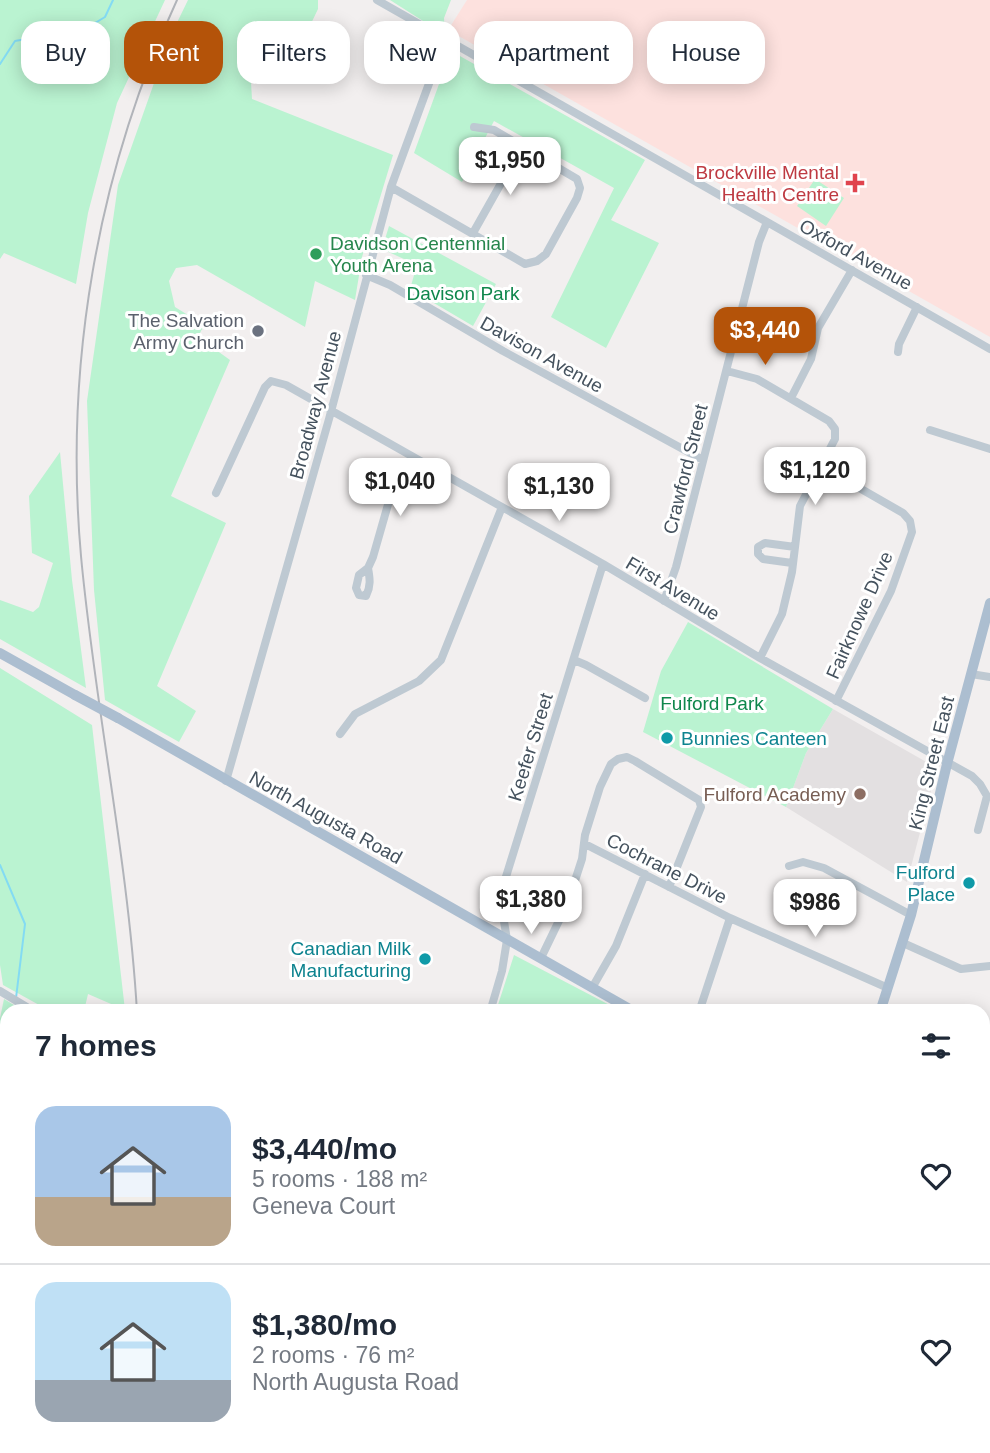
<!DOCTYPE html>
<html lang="en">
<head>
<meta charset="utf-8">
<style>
  body { margin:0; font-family:Helvetica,sans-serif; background:#f2f2f3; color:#1f2937; height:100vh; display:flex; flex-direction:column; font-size:26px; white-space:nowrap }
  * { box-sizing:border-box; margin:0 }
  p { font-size:23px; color:#747a83 }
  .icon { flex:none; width:38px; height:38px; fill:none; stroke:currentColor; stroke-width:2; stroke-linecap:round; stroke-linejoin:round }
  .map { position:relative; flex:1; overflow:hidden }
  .details { position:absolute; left:0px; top:1004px; width:990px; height:450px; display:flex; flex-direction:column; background:#fff; border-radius:21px 21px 0 0; box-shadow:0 4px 18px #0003 }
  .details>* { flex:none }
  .banner { position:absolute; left:21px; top:21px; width:948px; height:63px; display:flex; gap:14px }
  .price { position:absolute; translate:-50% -60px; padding:0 16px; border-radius:14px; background:#fff; color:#222; font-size:23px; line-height:46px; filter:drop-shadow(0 2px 4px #0008) }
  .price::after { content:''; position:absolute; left:50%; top:42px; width:21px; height:16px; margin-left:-10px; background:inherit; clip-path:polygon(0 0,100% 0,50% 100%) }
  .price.on { background:#b45309; color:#fff }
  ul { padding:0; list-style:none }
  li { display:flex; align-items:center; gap:21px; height:175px; padding:0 35px }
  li+li { border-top:2px solid #e0e1e3 }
  li span { display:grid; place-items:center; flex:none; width:196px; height:140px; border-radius:21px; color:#555 }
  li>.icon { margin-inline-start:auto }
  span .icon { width:84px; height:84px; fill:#fffc; stroke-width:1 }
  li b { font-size:30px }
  h2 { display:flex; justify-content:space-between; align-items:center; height:84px; padding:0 35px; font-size:30px }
  .chip { padding:0 24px; border-radius:21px; background:#fff; box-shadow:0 4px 18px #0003; font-size:24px; line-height:63px }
  .chip.on { background:#b45309; color:#fff }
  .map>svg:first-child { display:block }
  .education { fill:#e3e0e1 }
  .medical { fill:#fde1de }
  .green { fill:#baf3d1 }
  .water { fill:#83dbf3 }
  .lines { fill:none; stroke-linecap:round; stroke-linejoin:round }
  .stream { stroke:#83dbf3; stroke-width:2 }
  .minor { stroke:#bec9d2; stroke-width:8 }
  .major { stroke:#acbed0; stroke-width:10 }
  .rail { stroke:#b1b4ba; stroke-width:2 }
  .major-bridge { stroke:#acbed0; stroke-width:10 }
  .health-dot { fill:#e0444e; stroke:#fff; stroke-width:2.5 }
  .leisure-dot { fill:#2e9e5b; stroke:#fff; stroke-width:2.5 }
  .worship-dot { fill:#6b7280; stroke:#fff; stroke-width:2.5 }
  .culture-dot { fill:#0f9aa8; stroke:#fff; stroke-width:2.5 }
  .education-dot { fill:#8d6e63; stroke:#fff; stroke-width:2.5 }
  .labels { text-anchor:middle; stroke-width:6; stroke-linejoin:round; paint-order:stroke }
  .health-label { font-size:19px; fill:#be3a42; stroke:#fff; text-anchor:end }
  .leisure-label { font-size:19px; fill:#27864d; stroke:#fff; text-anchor:start }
  .street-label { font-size:19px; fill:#45525e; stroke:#fff }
  .park-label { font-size:19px; fill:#0f874c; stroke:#fff }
  .worship-label { font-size:19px; fill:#5b616d; stroke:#fff; text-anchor:end }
  .culture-label { font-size:19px; fill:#0d838f; stroke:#fff; text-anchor:end }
  .education-label { font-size:19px; fill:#785e54; stroke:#fff; text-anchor:end }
</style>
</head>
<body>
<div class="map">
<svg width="990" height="1453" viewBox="0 0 990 1453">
  <rect width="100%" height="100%" fill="#f2efef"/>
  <path class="education" d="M833,709L937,768L907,882L786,807L806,753Z
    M254,1447H338L336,1453H253Z"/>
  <path class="medical" d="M467,0H990V337L448,30Z"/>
  <path class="green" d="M0,0H165L117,103L88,213L76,284L4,253L0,259Z
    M188,0H318V9L307,32L249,48L252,99L393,155L362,257L355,300L315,281L305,327L197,265L176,268L169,281L175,307L204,325L198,337L230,360L171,496L226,523L157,686L196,711L179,742L105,700L94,590L87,401L118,185L171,35Z
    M390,0H451L444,18L445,35Z
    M451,51L645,160L611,220L659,243L606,348L551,317L614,188L494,121L462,182L414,153Z
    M815,179L844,198L826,226L797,206Z
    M389,226L496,284L473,326L410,289L417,265L382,249Z
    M60,452L72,580L86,688L0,639V600L33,612L39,607L53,563L32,553L29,496Z
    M688,622L833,709L806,753L786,807L643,732L661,671Z
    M0,668L92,725L125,1010L88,994L84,1011H50L3,985L0,965Z
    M514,955L621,1011H496Z
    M4,999L24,1011L7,1012V1142L0,1153V1018Z"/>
  <path class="water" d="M990,1255V1453H872L878,1447H984V1268Z"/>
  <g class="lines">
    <path class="stream" d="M0,64L15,41L26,39H48L63,32H80L105,17L113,0
      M0,865L25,924L16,998
      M15,1012L16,1004
      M0,1144L5,1136L7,1124"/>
    <path class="minor" d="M377,0L990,349
      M391,187L525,264L537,261L546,254L577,198L580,188L577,179L494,130L474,127
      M473,233L522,146
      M366,275L390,285L503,351L703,460
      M898,352L899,344L917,307
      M727,371L757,379L829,421L835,429V439L800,506L792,572L782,614L760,658
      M791,398L811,359L818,328L852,270
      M930,430L990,449
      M822,464L828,470L903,513L910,521L912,532L891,591L836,701
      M216,493L265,387L271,381L286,385L603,564L760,658L972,776L980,784L987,796L978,830
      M792,563L763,559L758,554V547L765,543L795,547
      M368,568C370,579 371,586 366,596L359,595L356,588L359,575L368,568L373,557L393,487L411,456
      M664,601L676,567L759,242L767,222
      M574,660L586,665L645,698
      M971,674L990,677
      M340,734L355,714L419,681L441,660L502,507
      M226,781L329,419L391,187L445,40
      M585,844L730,918L888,988
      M789,866L803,862L824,868L911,915
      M903,943L961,969L990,966
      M541,958L568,902L582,859L585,835L600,787L611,764L618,759L627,757L635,761L699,800L701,807L669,887
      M592,988L616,946L645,874
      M0,991L35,1012
      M490,1012L502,971L507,940L500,896L603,564
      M699,1012L730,918
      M984,1083L990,1070
      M0,1255L7,1235
      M0,1316L7,1319
      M371,1447L387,1453
      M46,1453V1447
      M156,1453L158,1447
      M247,1453L249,1447
      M342,1453L344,1447
      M468,1453L470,1447
      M539,1453L541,1447
      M621,1453L622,1447"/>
    <path class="major" d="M0,653L75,695
      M118,718L635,1012
      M880,1012L911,915L947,764L990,603
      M735,1453L737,1447"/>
    <path class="rail" d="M137,1012C128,859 95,708 81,556C64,366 97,173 177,0
      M103,1453L104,1447"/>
    <path class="major-bridge" d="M75,695L118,718"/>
  </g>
  <path class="health-dot" d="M851.5 172.5h7v7h7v7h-7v7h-7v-7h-7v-7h7z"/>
  <circle class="leisure-dot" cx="316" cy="254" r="7"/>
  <circle class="worship-dot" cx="258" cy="331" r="7"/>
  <g class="culture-dot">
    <circle cx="667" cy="738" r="7"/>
    <circle cx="969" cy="883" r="7"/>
    <circle cx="425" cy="959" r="7"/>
  </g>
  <circle class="education-dot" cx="860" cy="794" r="7"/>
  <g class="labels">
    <g class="health-label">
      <text x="839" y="179">Brockville Mental<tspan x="839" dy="22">Health Centre</tspan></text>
    </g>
    <g class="leisure-label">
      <text x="330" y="250">Davidson Centennial<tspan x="330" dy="22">Youth Arena</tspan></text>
    </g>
    <g class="street-label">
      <text transform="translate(856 254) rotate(29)" y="7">Oxford Avenue</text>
      <text transform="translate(542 354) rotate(29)" y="7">Davison Avenue</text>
      <text transform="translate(315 405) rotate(-75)" y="7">Broadway Avenue</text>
      <text transform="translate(685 469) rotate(-76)" y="7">Crawford Street</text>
      <text transform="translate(673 588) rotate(31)" y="7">First Avenue</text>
      <text transform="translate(859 615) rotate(-66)" y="7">Fairknowe Drive</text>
      <text transform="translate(530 747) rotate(-73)" y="7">Keefer Street</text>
      <text transform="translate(931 763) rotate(-76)" y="7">King Street East</text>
      <text transform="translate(326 817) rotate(29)" y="7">North Augusta Road</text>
      <text transform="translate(667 868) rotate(27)" y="7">Cochrane Drive</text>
    </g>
    <g class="park-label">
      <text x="463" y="300">Davison Park</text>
      <text x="712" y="710">Fulford Park</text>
    </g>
    <g class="worship-label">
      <text x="244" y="327">The Salvation<tspan x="244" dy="22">Army Church</tspan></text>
    </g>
    <g class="culture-label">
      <text x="681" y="745" text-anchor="start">Bunnies Canteen</text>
      <text x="955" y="879">Fulford<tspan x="955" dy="22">Place</tspan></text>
      <text x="411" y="955">Canadian Milk<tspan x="411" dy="22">Manufacturing</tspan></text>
    </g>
    <g class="education-label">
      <text x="846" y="801">Fulford Academy</text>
    </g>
  </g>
</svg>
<b class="price" style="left:510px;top:197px">$1,950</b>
<b class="price on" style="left:765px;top:367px">$3,440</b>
<b class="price" style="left:815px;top:507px">$1,120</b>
<b class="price" style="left:400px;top:518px">$1,040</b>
<b class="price" style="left:559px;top:523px">$1,130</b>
<b class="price" style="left:531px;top:936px">$1,380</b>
<b class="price" style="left:815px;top:939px">$986</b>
<div class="banner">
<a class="chip">Buy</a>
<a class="chip on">Rent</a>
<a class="chip">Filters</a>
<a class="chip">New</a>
<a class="chip">Apartment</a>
<a class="chip">House</a>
</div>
<section class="details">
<h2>7 homes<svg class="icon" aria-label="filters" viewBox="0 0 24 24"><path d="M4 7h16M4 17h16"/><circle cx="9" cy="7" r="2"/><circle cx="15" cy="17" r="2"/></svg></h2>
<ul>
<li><span style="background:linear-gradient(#a9c7e8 65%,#b9a48a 0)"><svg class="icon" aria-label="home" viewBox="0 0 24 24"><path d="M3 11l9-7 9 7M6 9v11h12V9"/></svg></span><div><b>$3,440/mo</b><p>5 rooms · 188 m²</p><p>Geneva Court</p></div><svg class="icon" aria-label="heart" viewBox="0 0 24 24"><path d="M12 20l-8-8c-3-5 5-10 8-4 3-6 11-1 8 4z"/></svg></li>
<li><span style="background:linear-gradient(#bfe0f5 70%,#9aa5b1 0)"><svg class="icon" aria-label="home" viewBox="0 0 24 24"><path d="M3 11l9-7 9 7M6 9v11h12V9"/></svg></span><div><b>$1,380/mo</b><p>2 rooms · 76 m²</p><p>North Augusta Road</p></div><svg class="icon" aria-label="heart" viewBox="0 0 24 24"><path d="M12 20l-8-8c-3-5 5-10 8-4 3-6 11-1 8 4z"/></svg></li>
</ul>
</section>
</div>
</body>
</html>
